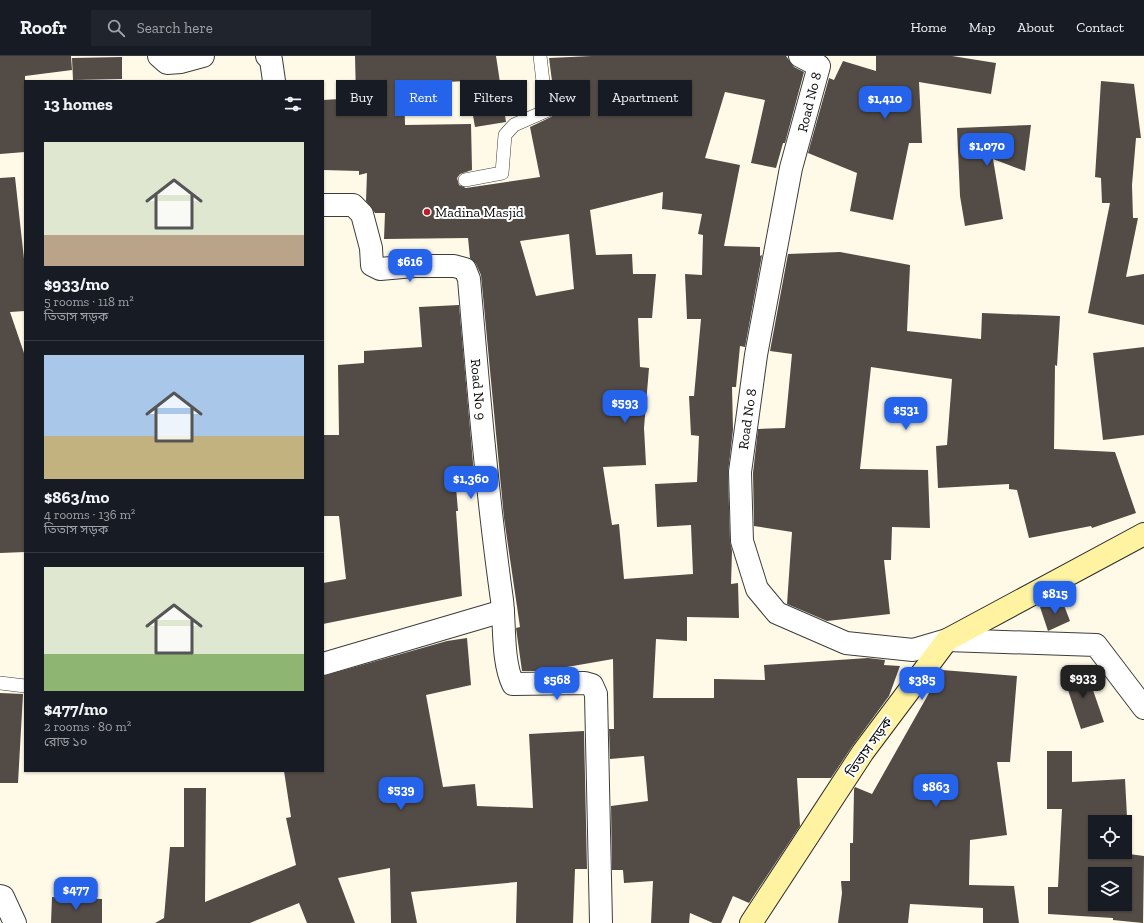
<!DOCTYPE html>
<html lang="en">
<head>
<meta charset="utf-8">
<style>
  body { margin:0; font-family:"Zilla Slab","Noto Sans Bengali",serif; background:#20242c; color:#f1f3f6; height:100vh; display:flex; flex-direction:column; font-size:15px; white-space:nowrap }
  * { box-sizing:border-box; margin:0 }
  p { font-size:13px; color:#9ea1a6 }
  .icon { flex:none; width:22px; height:22px; fill:none; stroke:currentColor; stroke-width:2; stroke-linecap:round; stroke-linejoin:round }
  .map { position:relative; flex:1; overflow:hidden }
  .details { position:absolute; left:24px; top:24px; width:300px; height:692px; display:flex; flex-direction:column; background:#171b24; border-radius:0px; box-shadow:0 1px 3px #0004 }
  .details>* { flex:none }
  .guide { position:absolute; left:336px; top:24px; width:380px; height:36px; display:flex; gap:8px }
  .tools { position:absolute; left:1088px; top:759px; display:grid; gap:8px }
  .tools a { display:grid; place-items:center; width:44px; height:44px; border-radius:0px; background:#171b24; box-shadow:0 1px 3px #0004; font-size:20px }
  .price { position:absolute; translate:-50% -34px; padding:0 9px; border-radius:8px; background:#2563eb; color:#fff; font-size:13px; line-height:26px; filter:drop-shadow(0 1px 2px #0008) }
  .price::after { content:''; position:absolute; left:50%; top:24px; width:12px; height:9px; margin-left:-6px; background:inherit; clip-path:polygon(0 0,100% 0,50% 100%) }
  .price.active { background:#222; color:#fff }
  ul { padding:0; list-style:none }
  li { display:grid; align-content:center; gap:8px; height:212px; padding:0 20px }
  li+li { border-top:1px solid #363941 }
  li span { display:grid; place-items:center; height:124px; border-radius:0px; color:#555 }
  li>.icon { margin-inline-start:auto }
  span .icon { width:72px; height:72px; fill:#fffc; stroke-width:1 }
  li b { font-size:17px }
  h2 { display:flex; justify-content:space-between; align-items:center; height:48px; padding:0 20px; font-size:17px }
  .pill { padding:0 14px; border-radius:0px; background:#171b24; box-shadow:0 1px 3px #0004; font-size:14px; line-height:36px }
  .pill.active { background:#2563eb; color:#fff }
  header { display:flex; align-items:center; gap:24px; box-sizing:border-box; height:56px; padding:0 20px; background:#171b24; border-bottom:1px solid #363941 }
  header strong { font-size:19px }
  nav { display:flex; gap:22px; margin-inline-start:auto; font-size:14px }
  .search { width:280px; height:36px; background:#20242c; display:flex; align-items:center; gap:10px; box-sizing:border-box; padding:0 14px; border-radius:0px; color:#9ea1a6; font-size:15px }
  .map>svg:first-child { display:block }
  .building { fill:#534b46; fill-rule:evenodd }
  .lines { fill:none; stroke-linecap:round; stroke-linejoin:round }
  .lane-casing { stroke:#3d3d3d; stroke-width:14 }
  .street-casing { stroke:#3d3d3d; stroke-width:24 }
  .secondary-casing { stroke:#2c2c2c; stroke-width:24 }
  .lane { stroke:#fff; stroke-width:13 }
  .street { stroke:#fff; stroke-width:22 }
  .secondary { stroke:#fff3a2; stroke-width:22 }
  .poi-dot { fill:#c11b25; stroke:#fff; stroke-width:1.5 }
  .labels { text-anchor:middle; stroke-width:4; stroke-linejoin:round; paint-order:stroke }
  .street-label { font-size:14px; fill:#0a0a0a; stroke:#fff }
  .poi-label { font-size:14px; fill:#0a0a0a; stroke:#fff; text-anchor:start }
</style>
</head>
<body>
<header>
<strong>Roofr</strong>
<div class="search"><svg class="icon" aria-label="search" viewBox="0 0 24 24"><circle cx="10" cy="10" r="6"/><path d="M15 15l6 6"/></svg>Search here</div>
<nav><a>Home</a><a>Map</a><a>About</a><a>Contact</a></nav>
</header>
<div class="map">
<svg width="1144" height="867" viewBox="0 0 1144 867">
  <rect width="100%" height="100%" fill="#fffae7"/>
  <path class="building" d="M0,0H71L72,14L25,20V96L0,98Z
    M355,0H496L506,66L475,71L467,25L404,28L405,69L471,68L472,114L460,118L457,122L459,129L466,132L540,121L530,71L551,61L556,56L549,2L592,0H786L794,11L804,16L785,87H783L776,112L751,107L765,44L725,36L705,102L740,109L724,190L760,191V200L762,199L745,291L740,290L736,331H732L733,374L728,416L730,485L732,495L731,528L738,527L739,562L687,561V585L656,583L653,642H714V623L765,624L764,609L868,602L885,604L884,609L900,610L889,640L853,689L831,722H797L800,770L749,847L733,840L721,867H713L690,857L689,867H651L653,825L624,827L623,814H612L611,750L648,745L644,700L610,703L609,673H614L613,603L544,615H522L516,572L520,571L504,462L481,219L476,208L470,202L468,182L384,183L385,157H375L366,145L367,117L359,119V115L323,114V44L356,42ZM663,136L662,153L702,158L698,178L703,179L702,219L685,218L687,263H701L694,340H689L691,379L699,380L697,426L655,428L657,471L691,469L693,518L624,523L619,468L612,469L603,411L646,409L644,372L649,312L640,311L638,262H652L656,218H633L632,198L596,199L590,154ZM569,178L574,233L536,240L520,185Z
    M876,0H952L996,7L991,38L919,26L922,87H909L893,164L850,155L857,117L808,97L829,22L834,24L843,5L876,15Z
    M122,1V23L73,24L72,2Z
    M1101,25L1134,28L1141,82H1136L1132,129L1133,162H1138L1126,221L1144,218V269L1088,257L1110,147H1102L1101,122L1095,121Z
    M1031,69L1025,115L993,103L1003,163L965,170L960,140L957,72Z
    M15,121L25,212V255L10,256L25,300V496L0,497V122Z
    M840,196L910,209L907,275L981,283L982,257L1060,260L1057,310L1055,309L1054,393L1115,396L1136,457L1092,472L1091,470L1029,482L1017,434L1009,433V428L938,432L936,390L947,389L952,323L871,311L860,413L928,414L930,472L892,471L891,504H884L890,558L827,565L787,548L792,476L754,470L753,417L758,373L785,372L792,298L770,295L788,198Z
    M459,249L474,418L455,419L458,455H456L462,540L323,568V527L346,523L339,460H323V379H339L338,309L364,307V295L422,291L419,251Z
    M1144,291V379L1103,384L1093,297Z
    M1062,544L1070,565L1048,575L1040,551Z
    M467,582L471,629L426,639L443,731L475,728L477,750L533,752L529,678L584,675L587,813H575L573,867H516L517,826L411,836L417,867H391L390,812L338,822L355,867H307L299,847L250,867H155L164,862L170,791H184V732H206L205,846L296,809L286,762L291,761L284,715H323V620L447,585Z
    M942,614L1017,620L1010,706H997L1007,779L970,784L969,829L1014,830L1019,867H983V852L910,848L908,867H838L842,837L841,825H850V787H853L854,733L855,731L872,738Z
    M1077,614H1086L1104,666L1081,673L1063,619Z
    M0,637L23,638L18,727H0Z
    M1047,695H1072V726L1125,723L1129,798L1144,800L1143,867L1113,864V862L1048,858V831H1058L1062,753H1047ZM1095,766H1125V796H1095ZM1095,818H1125V848H1095Z
    M52,841L102,843V867H51Z"/>
  <g class="lines">
    <g class="lane-casing">
      <path id="lane" d="M465,124L502,117L505,79L514,69L548,54L545,43L540,0
        M0,627L25,630"/>
    </g>
    <g class="street-casing">
      <g id="street">
        <path d="M159,0L167,7L181,6L203,0"/>
        <path d="M267,0L271,4L274,25"/>
        <path d="M800,0L819,10L791,112L756,299L740,416L742,485L757,533L777,557L846,587L913,594L947,584L1096,589L1144,652"/>
        <path id="s1" d="M323,149H353L362,158L371,192L372,209L380,213L414,210H454L465,213L469,223C478,330 487,437 502,544C505,569 502,605 513,628L585,627L592,629L596,638L601,867"/>
        <path d="M323,608L503,555"/>
        <path d="M0,840L3,841L15,867"/>
      </g>
    </g>
    <g class="secondary-casing">
      <path id="secondary" d="M751,867L863,696L947,584L1144,478"/>
    </g>
    <use href="#lane" class="lane"/>
    <use href="#street" class="street"/>
    <use href="#secondary" class="secondary"/>
  </g>
  <circle class="poi-dot" cx="427" cy="156" r="4"/>
  <g class="labels">
    <g class="street-label">
      <text transform="translate(809 46) rotate(-76)" y="5">Road No 8</text>
      <text dy="5" stroke="none"><textPath href="#s1" startOffset="311">Road No 9</textPath></text>
      <text transform="translate(747 363) rotate(-82)" y="5">Road No 8</text>
      <text transform="translate(869 691) rotate(-55)" y="5">তিতাস সড়ক</text>
    </g>
    <g class="poi-label">
      <text x="435" y="161">Madina Masjid</text>
    </g>
  </g>
</svg>
<div class="tools">
<a><svg class="icon" aria-label="locate" viewBox="0 0 24 24"><circle cx="12" cy="12" r="6"/><path d="M12 2v4M12 18v4M2 12h4M18 12h4"/></svg></a>
<a><svg class="icon" aria-label="layers" viewBox="0 0 24 24"><path d="M12 4l9 5-9 5-9-5zM3 14l9 5 9-5"/></svg></a>
</div>
<b class="price" style="left:885px;top:64px">$1,410</b>
<b class="price" style="left:987px;top:111px">$1,070</b>
<b class="price" style="left:410px;top:227px">$616</b>
<b class="price" style="left:625px;top:368px">$593</b>
<b class="price" style="left:906px;top:375px">$531</b>
<b class="price" style="left:471px;top:444px">$1,360</b>
<b class="price" style="left:1055px;top:559px">$815</b>
<b class="price active" style="left:1083px;top:643px">$933</b>
<b class="price" style="left:557px;top:645px">$568</b>
<b class="price" style="left:922px;top:645px">$385</b>
<b class="price" style="left:936px;top:752px">$863</b>
<b class="price" style="left:401px;top:755px">$539</b>
<b class="price" style="left:76px;top:855px">$477</b>
<div class="guide">
<a class="pill">Buy</a>
<a class="pill active">Rent</a>
<a class="pill">Filters</a>
<a class="pill">New</a>
<a class="pill">Apartment</a>
</div>
<section class="details">
<h2>13 homes<svg class="icon" aria-label="filters" viewBox="0 0 24 24"><path d="M4 7h16M4 17h16"/><circle cx="9" cy="7" r="2"/><circle cx="15" cy="17" r="2"/></svg></h2>
<ul>
<li><span style="background:linear-gradient(#dfe7d0 75%,#b9a48a 0)"><svg class="icon" aria-label="home" viewBox="0 0 24 24"><path d="M3 11l9-7 9 7M6 9v11h12V9"/></svg></span><div><b>$933/mo</b><p>5 rooms · 118 m²</p><p>তিতাস সড়ক</p></div></li>
<li><span style="background:linear-gradient(#a9c7e8 65%,#c2b280 0)"><svg class="icon" aria-label="home" viewBox="0 0 24 24"><path d="M3 11l9-7 9 7M6 9v11h12V9"/></svg></span><div><b>$863/mo</b><p>4 rooms · 136 m²</p><p>তিতাস সড়ক</p></div></li>
<li><span style="background:linear-gradient(#dfe7d0 70%,#8fb573 0)"><svg class="icon" aria-label="home" viewBox="0 0 24 24"><path d="M3 11l9-7 9 7M6 9v11h12V9"/></svg></span><div><b>$477/mo</b><p>2 rooms · 80 m²</p><p>রোড ১০</p></div></li>
</ul>
</section>
</div>
</body>
</html>
